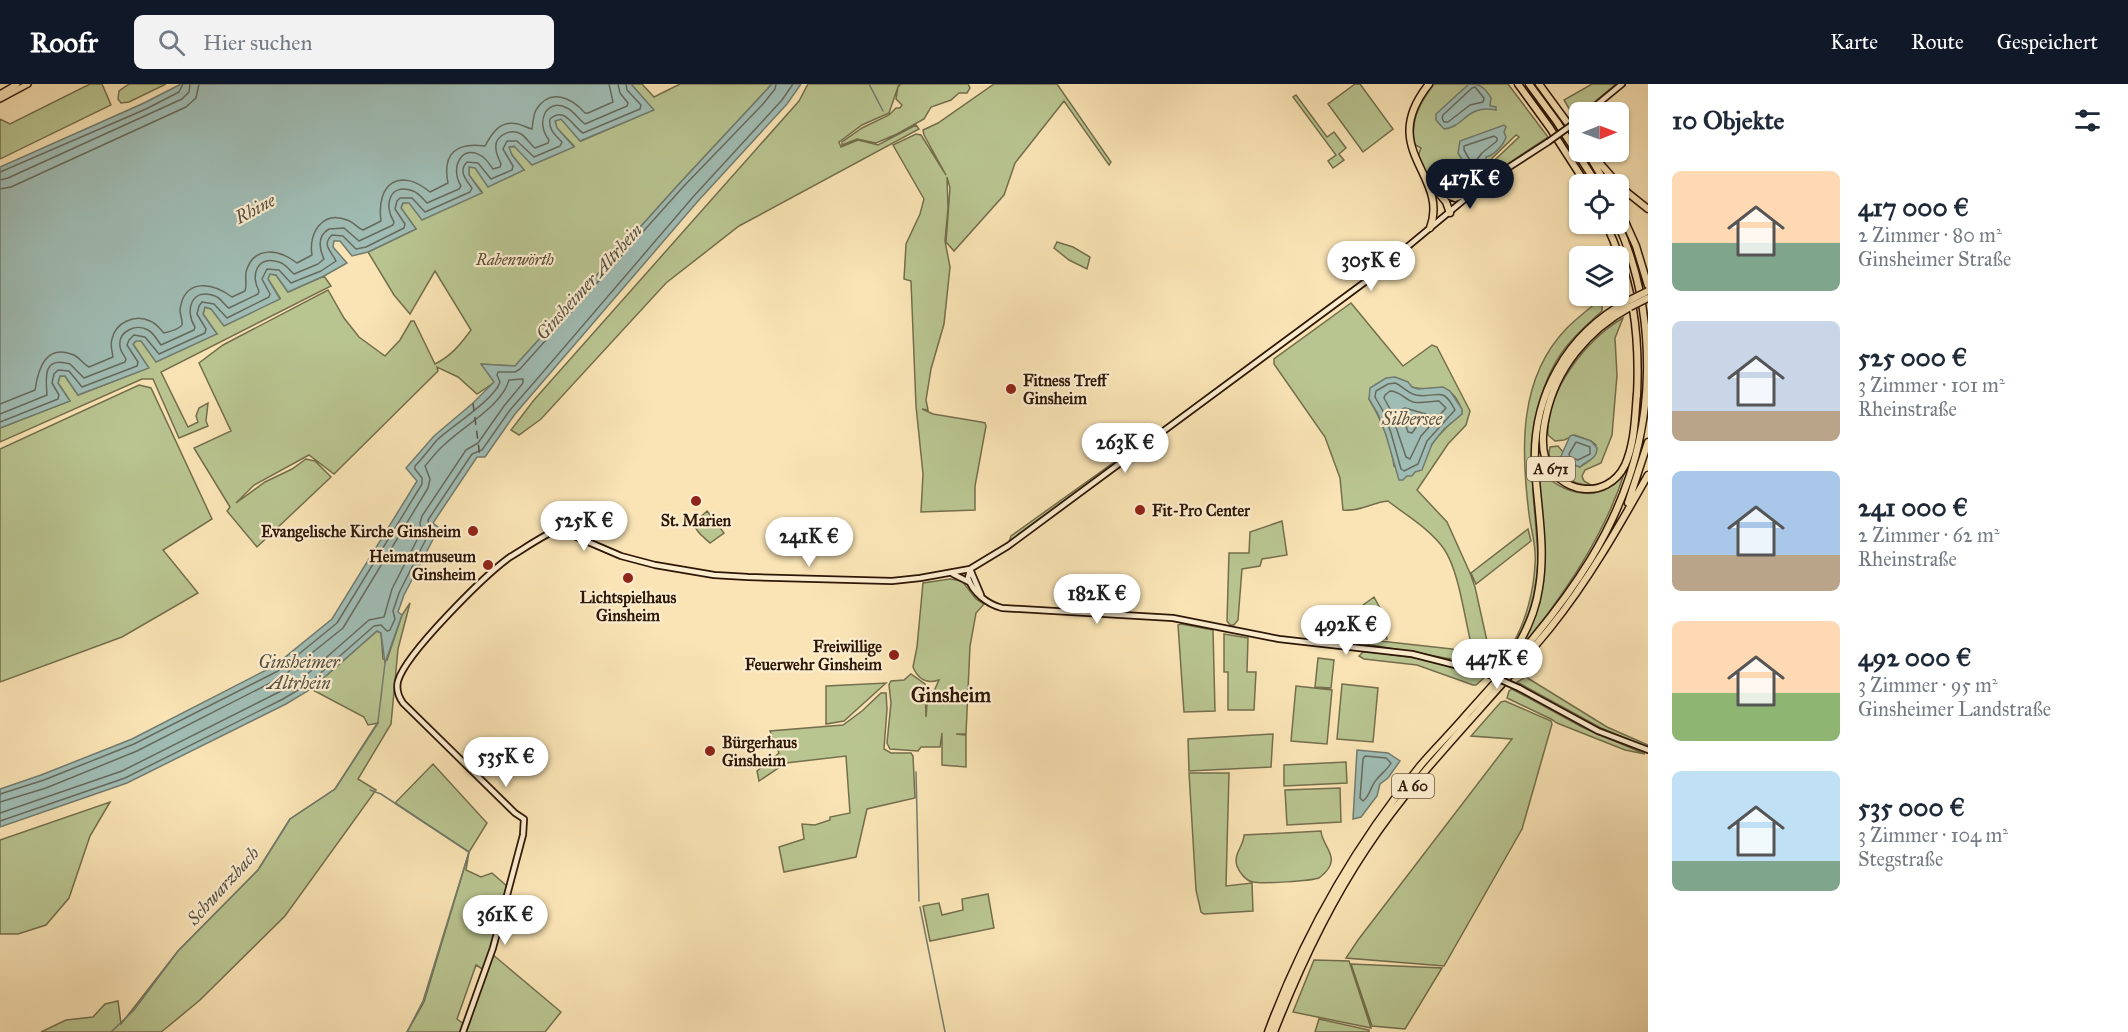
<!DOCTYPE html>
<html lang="de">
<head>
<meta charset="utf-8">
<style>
  body { margin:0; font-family:"IM FELL Great Primer",serif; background:#f2f2f3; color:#1f2937; height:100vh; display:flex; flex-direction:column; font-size:22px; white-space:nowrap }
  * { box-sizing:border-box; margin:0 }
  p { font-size:20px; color:#747a83 }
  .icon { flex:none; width:33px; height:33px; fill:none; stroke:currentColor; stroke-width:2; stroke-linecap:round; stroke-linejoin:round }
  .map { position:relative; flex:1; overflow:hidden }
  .drawer { display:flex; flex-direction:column; background:#fff; width:480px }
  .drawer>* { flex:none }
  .needle { width:39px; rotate:89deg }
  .buttons { position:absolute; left:1569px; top:18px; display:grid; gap:12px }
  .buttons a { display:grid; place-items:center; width:60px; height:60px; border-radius:9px; background:#fff; box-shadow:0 2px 4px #0004; font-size:30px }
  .price { position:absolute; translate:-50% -51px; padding:0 14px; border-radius:21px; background:#fff; color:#222; font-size:20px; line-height:39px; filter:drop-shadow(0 2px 3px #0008) }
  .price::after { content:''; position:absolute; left:50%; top:36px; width:18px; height:14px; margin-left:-9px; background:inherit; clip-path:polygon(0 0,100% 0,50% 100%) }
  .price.selected { background:#111827; color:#fff }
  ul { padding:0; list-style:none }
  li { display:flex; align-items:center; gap:18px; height:150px; padding:0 24px }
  li span { display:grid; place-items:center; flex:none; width:168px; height:120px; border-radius:9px; color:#555 }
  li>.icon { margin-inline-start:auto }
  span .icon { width:72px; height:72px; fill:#fffc; stroke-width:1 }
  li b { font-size:26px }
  h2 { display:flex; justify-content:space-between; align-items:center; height:72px; padding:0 24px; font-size:26px }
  header { display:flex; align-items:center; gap:36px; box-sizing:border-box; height:84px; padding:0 30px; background:#111827; color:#fff }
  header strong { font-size:28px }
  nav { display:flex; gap:33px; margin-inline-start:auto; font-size:21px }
  .search { width:420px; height:54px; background:#f2f2f3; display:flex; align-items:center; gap:15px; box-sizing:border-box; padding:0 21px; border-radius:9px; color:#747a83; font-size:22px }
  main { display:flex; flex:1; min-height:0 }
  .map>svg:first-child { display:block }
  .green { fill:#b9c591; stroke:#746e4c; stroke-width:1.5; fill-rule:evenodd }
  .water { fill:#a0bdb5; stroke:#727b6f; stroke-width:1.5 }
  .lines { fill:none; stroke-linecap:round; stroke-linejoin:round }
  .shore { stroke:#676a5e; stroke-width:1.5 }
  .stream { stroke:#727b6f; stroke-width:1.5 }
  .ferry { stroke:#565144; stroke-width:1.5; stroke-dasharray:8 6; stroke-linecap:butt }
  .secondary-casing { stroke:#2e1707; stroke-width:8 }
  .trunk-casing { stroke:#2e1707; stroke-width:8 }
  .motorway-casing { stroke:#2e1707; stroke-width:9 }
  .secondary { stroke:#fcedcf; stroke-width:4.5 }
  .trunk { stroke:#fae4b5; stroke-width:5 }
  .motorway { stroke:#fae4b5; stroke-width:6 }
  .secondary-bridge-casing { stroke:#2e1707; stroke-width:8; stroke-linecap:butt }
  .motorway-bridge-casing { stroke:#2e1707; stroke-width:9; stroke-linecap:butt }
  .secondary-bridge { stroke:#fcedcf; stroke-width:4.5 }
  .motorway-bridge { stroke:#fae4b5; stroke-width:6 }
  .poi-dot { fill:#8f2418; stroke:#fcedcf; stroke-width:2 }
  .labels { text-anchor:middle; stroke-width:4.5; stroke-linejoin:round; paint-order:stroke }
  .shield { fill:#fcedcf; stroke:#6c5743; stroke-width:1.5 }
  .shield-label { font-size:15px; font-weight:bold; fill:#2e1707 }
  .park-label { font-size:16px; font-style:italic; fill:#584b30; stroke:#fcedcf }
  .poi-label { font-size:16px; font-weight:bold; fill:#2e1707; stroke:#fcedcf; text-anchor:start }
  .water-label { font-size:18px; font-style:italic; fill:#565144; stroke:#fcedcf }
  .quarter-label { font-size:20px; font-weight:bold; fill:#2e1707; stroke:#fcedcf }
</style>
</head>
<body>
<header>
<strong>Roofr</strong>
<div class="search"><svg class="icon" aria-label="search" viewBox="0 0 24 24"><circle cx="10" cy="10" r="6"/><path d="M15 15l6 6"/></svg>Hier suchen</div>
<nav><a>Karte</a><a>Route</a><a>Gespeichert</a></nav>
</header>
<main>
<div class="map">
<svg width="1648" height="948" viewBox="0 0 1648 948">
  <rect width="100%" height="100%" fill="#fae4b5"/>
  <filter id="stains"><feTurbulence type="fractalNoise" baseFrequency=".00333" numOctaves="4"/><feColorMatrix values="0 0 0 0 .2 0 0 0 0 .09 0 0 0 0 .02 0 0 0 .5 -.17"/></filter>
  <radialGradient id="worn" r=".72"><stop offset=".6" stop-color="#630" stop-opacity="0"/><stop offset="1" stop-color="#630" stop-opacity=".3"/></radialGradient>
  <path class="green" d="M90,0H102L111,21L0,75V35L10,40Z
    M129,0H166L129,18L121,19L118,15L119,7Z
    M631,0H642L654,13L680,0H772L679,100L515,282L482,280L495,298L477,310L458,293L437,283L438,287L334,390L309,371L254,401L236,419L265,398L292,385L306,375L315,377L331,393L257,463L227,427L230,423L194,364L231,347L199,279L223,261L328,206L344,234L359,253L385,272L400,256L411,237H414L435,280C451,272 460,261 471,246L435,187L410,230L394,211L368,168L416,145L401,124L403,119L482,108L469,91V83L524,86L512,71L508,63L574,62L557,44L555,37L561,35L581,57L653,26Z
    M808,0H899L889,29L862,41L839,58L841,63L858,56L878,61L916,41L919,45L739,142L666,199L541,335L519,351L511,346L534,316L799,17Z
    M901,0H968L970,4L967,9H959L951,16L931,23L924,35L897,50L876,59L857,55L842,61V58L862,44L889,31L896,24H900L902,21L896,15L898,3Z
    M994,0H1057L1111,78L1109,81L1064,17L1015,79L1004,111L954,167L946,158L950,104L947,93L948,124L945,157L950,183L944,240L931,285L926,316L928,326L922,325L933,330L981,338L985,339L986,342L975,402V426L921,428L923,390L916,322L911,197L904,195L906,160L920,130L924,115L893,61L916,50L921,51L946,91L924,51L923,46L938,39Z
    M1355,0H1360L1393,45L1363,68L1328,20Z
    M1434,0H1508L1548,53L1485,95L1482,94L1480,91L1482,88L1519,53L1516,51L1480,86L1455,94L1457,96L1476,93L1478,96C1475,102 1473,103 1468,106C1461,109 1456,112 1449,110C1436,106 1421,84 1418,72L1421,64L1414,60C1411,35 1419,20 1434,0Z
    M1592,0H1616L1578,32L1571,28L1564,16Z
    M1296,11L1327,53L1334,48L1346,64L1339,70L1344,76L1333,84L1328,77L1336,71L1293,13Z
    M1057,158L1073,163L1090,173L1087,185L1069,176L1054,164Z
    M269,190L276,191L288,208L324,192L331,202L161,288L188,343L198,338L196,332L199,324L208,319L206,337L208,342L179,354L153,295H142L0,358V344L70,317L58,299L60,292H65L78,311L148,284L133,260L136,256L217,250L203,230L205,223L211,225L280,214L268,195Z
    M1602,214V227C1583,244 1563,262 1552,285C1529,331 1530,383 1535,433C1536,448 1538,463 1538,478C1536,518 1522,556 1496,587L1495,585C1499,575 1507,569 1513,559C1526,537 1534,506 1535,480C1537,463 1531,447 1529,430C1521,366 1518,294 1567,244C1578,233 1590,224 1602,214Z
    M1351,219L1403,282L1432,261L1437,263L1470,327L1466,341L1448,360L1417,406L1447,438L1470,489L1475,503L1489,566L1494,570V575L1474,570L1473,567C1465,540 1460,488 1444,465C1430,445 1407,432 1388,417C1373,418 1360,428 1343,426L1340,394L1325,353L1274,280V275ZM1412,303C1430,309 1445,296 1457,316C1460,321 1462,324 1462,330C1451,339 1440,348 1432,360C1421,378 1428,382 1407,392L1394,382C1391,359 1381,335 1369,315Z
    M1623,234L1615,254L1617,291L1612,351L1601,379L1585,386L1582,392L1584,397L1591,401C1572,401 1544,385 1550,363L1558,362L1563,368L1562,377L1580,383L1589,377L1596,361L1591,357L1575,351L1564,356L1555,357L1548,351C1546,306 1587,255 1623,234Z
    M139,301L151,304L212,435L163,466L198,509L122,553L0,598V365Z
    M1124,371L1125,373L1009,458L1011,452Z
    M1538,384C1563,412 1602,422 1625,387C1605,451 1565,509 1523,562C1552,495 1544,454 1538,384Z
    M707,427L724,449L710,459C705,454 695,448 694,439Z
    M1282,437L1287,471L1262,475L1260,482L1242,485L1238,536L1234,541H1230L1227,537L1229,469H1249L1250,448Z
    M1528,445L1531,457L1476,500L1471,489Z
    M950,495L962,497L976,515L984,520L976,529L970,562L966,650H956L966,651V683L942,681V649L940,663H921L918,667L890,665L887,659L891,619L889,601L891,597L904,596L911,590L925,600L926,633L928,607H934L939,596C927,600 918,595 913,583L917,563L923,499Z
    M1374,513L1381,526L1387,555L1365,553L1363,521Z
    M410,519L398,565L391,640L358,695L376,706L285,832L200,916L165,945L161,948H41L66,936L93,933L105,920L118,917L121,940L178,867L258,786L290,735L335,705L378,639L368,641L364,633L311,605L377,547L381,549L383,575L387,576L402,531Z
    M1181,540L1213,546L1215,627L1184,628L1178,541Z
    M1224,550L1248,554L1247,588H1256L1254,626H1228V588H1224Z
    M1362,555L1452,565L1492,579L1494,582L1491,587L1451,575L1361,559L1360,558Z
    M1364,567L1423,575L1485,593L1476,601H1473L1417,581L1364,575L1359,572Z
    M1318,574L1334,576L1331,604L1315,603Z
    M1526,593L1607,643L1648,661L1646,663L1601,644L1517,598Z
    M886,599L844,637L826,640V602Z
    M1342,600L1378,604L1373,658L1337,655Z
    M1296,602L1332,606L1327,660L1291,657Z
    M1512,605L1582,643L1645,670L1625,666L1557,639L1551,635L1507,614L1509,607Z
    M881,609H886L887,625L884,665L891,669H911L913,672L915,714L867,725L856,773L784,788L779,763L804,755L802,740L815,741L830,736V733L850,729L846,672L786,679L759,697L757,687L779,669L770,647L843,641L862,627Z
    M1505,617L1551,637L1552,640L1522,745L1444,882L1346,874L1358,856L1512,655L1471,652L1501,618Z
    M1273,650L1271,683L1189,687L1188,655Z
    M1346,678L1347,699L1284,702V681Z
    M433,680L487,739L469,768L466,786L481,793L492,789L508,803L484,886L476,881L457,935L464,940L460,948H407L424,918L469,768L395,719Z
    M1189,689H1229L1226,802L1252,799L1253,827L1204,830L1201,828L1196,806Z
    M1340,704L1341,738L1287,741L1285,706Z
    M110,718L90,752L69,814L46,841L18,850H0V756Z
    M1321,747C1322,764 1345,774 1319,794C1310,797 1263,800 1253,798C1246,797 1239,788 1237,782C1233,769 1244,762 1244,751Z
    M988,810L994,844L930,857L923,822L939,819L942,831L963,826L962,815Z
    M492,870L561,928L545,948H465Z
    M1314,876L1349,877L1371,944L1293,928Z
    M1351,880L1442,884L1405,945L1372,942Z
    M1319,935L1369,946V948H1315Z"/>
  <path class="water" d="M181,0H631L654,26L580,57L561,35L555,37L557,44L574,63L532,81L514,62L509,63L512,71L524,86L488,103L475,84L469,83V91L482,109L422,136L409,119H403L401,124L416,145L368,168L352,172L340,157H334L333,163L347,179L324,192L288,208L276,191L270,190L268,195L280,215L224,242L211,225L205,223L203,230L217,250L156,278L141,257H136L133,260L149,284L78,311L65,292H60L58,299L70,317L0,344V83L144,19Z
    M772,0H801L787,20L698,117L515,330L485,373H477L433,439L439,444L404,511L398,528L402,531L385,579L381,549L377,547L311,605L286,620L127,699L0,743V705L41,691L132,655L274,582L332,535L417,397L406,384L434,352L473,319L494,298L481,280L515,282L679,100Z
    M1469,0C1481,0 1485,4 1491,14L1490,22L1496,23V26C1466,20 1465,43 1444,45L1436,36V30Z
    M1504,41L1506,43L1504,48L1506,53C1504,61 1493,72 1486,73V76L1478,84H1467L1458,69L1460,57Z
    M1395,293L1408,298L1412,303L1418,305L1443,303L1450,307L1462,325V330L1444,345L1432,360L1422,386L1415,388L1412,392H1407L1403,396H1399L1386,351L1378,330L1369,315L1370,304L1386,294Z
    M1573,351L1591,357L1597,364C1597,376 1587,376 1580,383L1562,376L1561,372L1570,352Z
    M1357,666L1388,669L1400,677L1388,694L1380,700L1377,712L1361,733L1353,735Z"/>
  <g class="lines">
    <path class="shore" d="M1475,3L1484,14L1483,18L1470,21L1448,38H1444L1442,34L1443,31L1472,4Z
      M1494,52L1497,54V57L1482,69L1475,78H1471L1464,66V62Z
      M0,88L146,25L179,8L183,0
      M0,96L8,94L182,15L189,8L190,0
      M0,105L11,103L186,23L196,14L199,0
      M1395,299C1403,302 1407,309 1416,311C1437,315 1442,300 1455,326L1427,357L1418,380L1404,387L1401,385L1391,349L1383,327L1375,313L1376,307L1388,300Z
      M1390,307C1400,307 1404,315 1413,318C1423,320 1430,317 1439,317L1446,324L1421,352L1410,375L1406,373L1390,325L1384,314L1385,311Z
      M0,320L35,306C38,286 45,259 74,271C80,274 83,280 89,283L113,273C112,267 110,261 112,255C116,238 135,230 150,237C156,239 160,245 164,249C168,248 180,245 182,241C183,238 180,230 180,226C184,194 212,198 232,213L245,207C247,201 245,195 246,188C254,160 280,166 297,179L312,171C308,149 323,126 347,136C354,138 357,144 363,146L381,137C376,99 400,83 430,108L448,99C442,69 457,58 485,62C492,49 500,36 518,40C523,41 527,44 532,45C533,39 533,32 536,26C550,3 572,14 585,29H588L613,18L609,0
      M1405,324L1426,330L1412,349L1408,348L1401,328L1402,325Z
      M0,330L47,311C46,294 42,272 70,280L84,294L125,278L126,275C124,271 120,267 120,262C118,247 137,239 148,246C154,249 157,256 161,261L194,246L195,243C184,226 192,203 215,212C221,214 224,221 229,224L258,210L259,207C250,191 257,171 279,178C286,180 289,186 294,190L318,180L324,175C319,164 317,152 329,145L344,144L359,157L393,141L394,138C383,121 390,98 413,107C419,109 423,115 427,119L459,105L461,102C449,83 463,58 483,73C487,76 490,81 493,85L500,83L501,80C499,75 496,70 496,65C494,52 510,44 521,50C526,53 530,60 535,64L548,59L549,56C534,37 548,13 567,24C574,27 579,36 585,40L627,22L628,19L620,9L618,0
      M0,338L58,315L59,311L52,299L54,290L58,286L69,287L82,303L137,282L138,278L127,261L129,256L134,251L145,253L159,270L205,249L206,245L197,230L199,222L202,218L214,220L227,234L269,213L270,210L262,195L267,185L279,186L291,199L321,187L336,177C332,168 321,161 332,151L343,152L356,165L366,163L404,144L405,140L395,125L397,117L400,114H412L425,128L470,108L472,104C466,96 458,87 467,78L478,79L491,95L512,86L513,82L503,65L507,57H517L534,73L560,62L562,58C555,51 548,45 550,35C565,22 572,42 583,49L640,25L641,21L627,6L626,0
      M1576,358L1590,363V370L1578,376L1570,373L1569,370Z
      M1365,672L1386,674L1391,679C1387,686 1382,689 1377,695C1370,702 1371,711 1363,717L1360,714L1363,675Z
      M0,710L44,696L134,660L278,587L337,539L422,400V394L415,385V382C423,374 430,364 437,356C452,342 495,315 500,298L497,291L498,288H515L520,285L683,103L763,20L775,5L776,0
      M0,718L46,704L137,667L282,593L343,544L428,404L430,395L425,382C431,375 437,367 444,361C463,342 502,322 509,296L523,295V299L504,322L478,359L466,366L422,432L420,439L421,448L392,505L384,533L369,536L304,593L279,608L122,687L0,729
      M0,737L125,694L283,615L308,600L374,542L381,541L387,547L390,546L395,535L393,527L399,509L430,447L428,436L472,370L482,366L510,326L537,295L693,113L782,16L793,0"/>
    <path class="stream" d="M869,0L883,27
      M916,688L919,817
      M370,706L381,710L469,768L423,917L407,948
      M920,823L945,948
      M111,948L134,926L178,867L258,786L290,735L335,705L378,638L385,579"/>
    <path class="ferry" d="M473,319L480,373"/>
    <g class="secondary-casing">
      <path id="secondary" d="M1588,28L1622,0
        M970,485L968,494C973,509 987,520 1002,524L1173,534L1279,555L1412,570L1483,588
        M970,485L981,511
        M953,490L969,498
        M1519,604L1598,647L1648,666
        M463,948L493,864L523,751L524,735L515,729L403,619C398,612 396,605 398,597C406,569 485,491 510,473C525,464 542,452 558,445L621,472L655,481L714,491L748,493L892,497L920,494L970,485L1008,462L1365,198L1483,100L1548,58"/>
    </g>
    <g class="trunk-casing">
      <path id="trunk" d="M0,10L17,0
        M0,15L28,0"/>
    </g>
    <g class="motorway-casing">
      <path id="motorway" d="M1429,0C1376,66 1450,91 1430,144
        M1518,0L1550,44L1586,100
        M1529,0L1557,38L1597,100
        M1539,0L1580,56
        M1590,68L1618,100
        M1590,73L1606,100
        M1427,95L1446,118L1450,129
        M1618,101L1648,125
        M1440,108L1455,114L1476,106
        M1618,122L1636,162L1648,202
        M1606,140C1633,197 1640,249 1637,312
        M1630,223C1588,246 1556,284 1546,332C1543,345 1541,359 1545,373C1557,410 1607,418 1625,381C1635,359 1635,332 1637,309
        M1628,419L1648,358
        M1504,583C1521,559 1535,533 1539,504C1546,463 1537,422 1535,381C1532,311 1567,250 1628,217
        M1268,948C1304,851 1355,762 1420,682C1435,664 1452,648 1467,630C1558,529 1645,433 1647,289C1648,237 1639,187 1618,140
        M1274,948C1299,884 1328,822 1366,765C1419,685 1489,619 1550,544C1588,497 1618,444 1648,391"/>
    </g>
    <use href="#secondary" class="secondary"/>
    <use href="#trunk" class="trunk"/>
    <use href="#motorway" class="motorway"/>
    <g class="secondary-bridge-casing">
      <path id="secondary-bridge" d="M1548,58L1580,35
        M1483,588L1519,604"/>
    </g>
    <g class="motorway-bridge-casing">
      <path id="motorway-bridge" d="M1628,217L1648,207
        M1630,223L1648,214"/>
    </g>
    <use href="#secondary-bridge" class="secondary-bridge"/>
    <use href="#motorway-bridge" class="motorway-bridge"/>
  </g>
  <g class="poi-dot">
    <circle cx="1011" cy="305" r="6"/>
    <circle cx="696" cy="417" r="6"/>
    <circle cx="1140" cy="426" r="6"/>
    <circle cx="473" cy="447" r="6"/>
    <circle cx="488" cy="481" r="6"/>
    <circle cx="628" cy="494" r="6"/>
    <circle cx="894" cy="571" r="6"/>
    <circle cx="710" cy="667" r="6"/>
  </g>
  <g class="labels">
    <g class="shield">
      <rect x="1527" y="373" width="48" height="24" rx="4.5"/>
      <rect x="1392" y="690" width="42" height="24" rx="4.5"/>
    </g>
    <g class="shield-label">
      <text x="1551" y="390">A 671</text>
      <text x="1413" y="707">A 60</text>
    </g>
    <g class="park-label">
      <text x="515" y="181">Rabenwörth</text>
    </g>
    <g class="poi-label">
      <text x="1023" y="302">Fitness Treff<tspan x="1023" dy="18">Ginsheim</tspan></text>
      <text x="1152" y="432">Fit-Pro Center</text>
      <text x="696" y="442" text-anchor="middle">St. Marien</text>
      <text x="461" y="453" text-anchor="end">Evangelische Kirche Ginsheim</text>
      <text x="476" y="478" text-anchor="end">Heimatmuseum<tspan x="476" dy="18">Ginsheim</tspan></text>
      <text x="628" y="519" text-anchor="middle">Lichtspielhaus<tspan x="628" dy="18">Ginsheim</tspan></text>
      <text x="882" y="568" text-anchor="end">Freiwillige<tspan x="882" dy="18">Feuerwehr Ginsheim</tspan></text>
      <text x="722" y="664">Bürgerhaus<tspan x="722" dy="18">Ginsheim</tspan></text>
    </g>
    <g class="water-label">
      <text transform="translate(255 125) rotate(-28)" y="6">Rhine</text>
      <text transform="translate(589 198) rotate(-48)" y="6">Ginsheimer Altrhein</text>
      <text x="1412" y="341">Silbersee</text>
      <text x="299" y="584">Ginsheimer<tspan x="299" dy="21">Altrhein</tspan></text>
      <text transform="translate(223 802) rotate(-48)" y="6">Schwarzbach</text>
    </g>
    <g class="quarter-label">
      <text x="951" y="618">Ginsheim</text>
    </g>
  </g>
  <rect width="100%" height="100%" filter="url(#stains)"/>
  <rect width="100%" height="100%" fill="url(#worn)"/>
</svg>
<div class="buttons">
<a><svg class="needle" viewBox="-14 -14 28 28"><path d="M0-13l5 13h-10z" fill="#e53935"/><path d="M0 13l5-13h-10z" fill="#747a83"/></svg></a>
<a><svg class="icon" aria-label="locate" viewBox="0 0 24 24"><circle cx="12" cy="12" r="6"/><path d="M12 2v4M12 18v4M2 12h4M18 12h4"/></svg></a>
<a><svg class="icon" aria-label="layers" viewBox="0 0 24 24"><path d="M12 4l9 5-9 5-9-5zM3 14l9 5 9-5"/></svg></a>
</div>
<b class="price selected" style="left:1470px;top:126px">417K €</b>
<b class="price" style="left:1371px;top:208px">305K €</b>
<b class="price" style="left:1125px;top:390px">263K €</b>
<b class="price" style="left:584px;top:468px">525K €</b>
<b class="price" style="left:809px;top:484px">241K €</b>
<b class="price" style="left:1097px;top:541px">182K €</b>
<b class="price" style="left:1346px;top:572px">492K €</b>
<b class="price" style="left:1497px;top:606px">447K €</b>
<b class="price" style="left:506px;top:704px">535K €</b>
<b class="price" style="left:505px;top:862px">361K €</b>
</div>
<section class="drawer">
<h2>10 Objekte<svg class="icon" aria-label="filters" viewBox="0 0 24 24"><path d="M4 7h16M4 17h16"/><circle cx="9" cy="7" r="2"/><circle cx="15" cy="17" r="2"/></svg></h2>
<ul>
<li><span style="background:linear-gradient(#ffd9b3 60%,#7fa58c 0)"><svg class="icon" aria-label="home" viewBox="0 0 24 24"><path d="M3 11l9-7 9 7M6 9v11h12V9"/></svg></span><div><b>417 000 €</b><p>2 Zimmer · 80 m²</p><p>Ginsheimer Straße</p></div></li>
<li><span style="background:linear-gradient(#c9d6e8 75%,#b9a48a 0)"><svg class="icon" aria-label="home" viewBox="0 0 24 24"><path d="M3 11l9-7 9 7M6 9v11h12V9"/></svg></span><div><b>525 000 €</b><p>3 Zimmer · 101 m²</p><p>Rheinstraße</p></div></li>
<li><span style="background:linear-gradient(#a9c7e8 70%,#b9a48a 0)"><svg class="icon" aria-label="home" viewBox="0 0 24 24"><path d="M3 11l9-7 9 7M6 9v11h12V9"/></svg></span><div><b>241 000 €</b><p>2 Zimmer · 62 m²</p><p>Rheinstraße</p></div></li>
<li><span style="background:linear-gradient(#ffd9b3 60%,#8fb573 0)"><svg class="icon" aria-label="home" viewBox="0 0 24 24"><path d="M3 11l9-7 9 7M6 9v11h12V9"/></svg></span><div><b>492 000 €</b><p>3 Zimmer · 95 m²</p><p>Ginsheimer Landstraße</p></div></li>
<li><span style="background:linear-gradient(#bfe0f5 75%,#7fa58c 0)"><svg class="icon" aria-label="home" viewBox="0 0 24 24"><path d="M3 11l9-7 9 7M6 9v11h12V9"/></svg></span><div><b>535 000 €</b><p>3 Zimmer · 104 m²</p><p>Stegstraße</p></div></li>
</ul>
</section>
</main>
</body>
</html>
